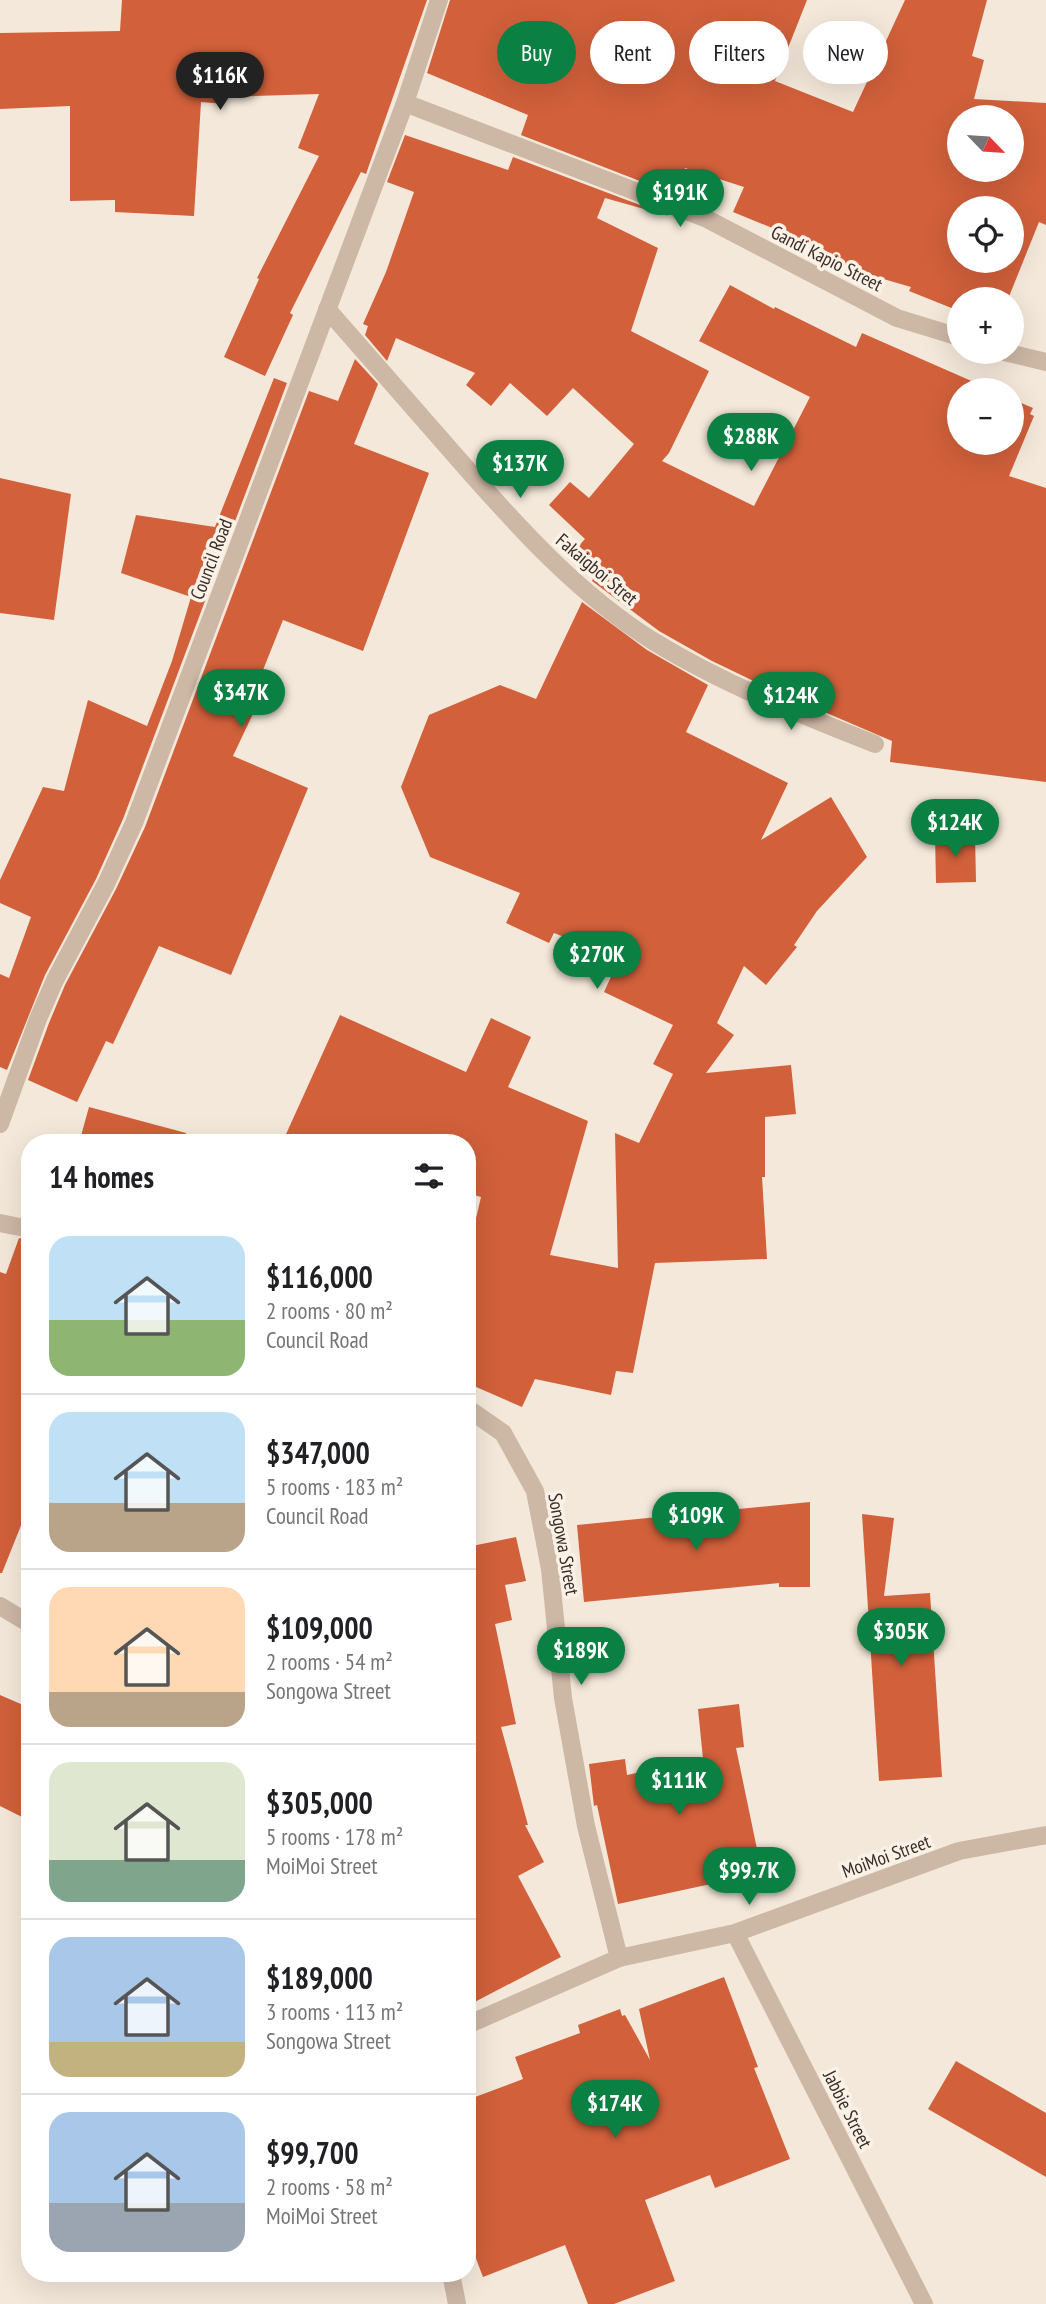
<!DOCTYPE html>
<html lang="en">
<head>
<meta charset="utf-8">
<style>
  body { margin:0; font-family:"PT Sans Narrow",sans-serif; background:#f6f6f6; color:#202124; height:100vh; display:flex; flex-direction:column; font-size:26px; white-space:nowrap }
  * { box-sizing:border-box; margin:0 }
  p { font-size:23px; color:#757577 }
  .icon { flex:none; width:38px; height:38px; fill:none; stroke:currentColor; stroke-width:2; stroke-linecap:round; stroke-linejoin:round }
  .map { position:relative; flex:1; overflow:hidden }
  .sheet { position:absolute; left:21px; top:1134px; width:455px; height:1148px; display:flex; flex-direction:column; background:#fff; border-radius:28px; box-shadow:0 7px 28px #0002 }
  .sheet>* { flex:none }
  .banner { position:absolute; left:497px; top:21px; width:443px; height:63px; display:flex; gap:14px }
  .needle { width:46px; rotate:115deg }
  .controls { position:absolute; left:947px; top:105px; display:grid; gap:14px }
  .controls a { display:grid; place-items:center; width:77px; height:77px; border-radius:50%; background:#fff; box-shadow:0 7px 28px #0002; font-size:35px }
  .price { position:absolute; translate:-50% -60px; padding:0 16px; border-radius:24px; background:#0b8043; color:#fff; font-size:23px; line-height:46px; filter:drop-shadow(0 2px 4px #0008) }
  .price::after { content:''; position:absolute; left:50%; top:42px; width:21px; height:16px; margin-left:-10px; background:inherit; clip-path:polygon(0 0,100% 0,50% 100%) }
  .price.on { background:#222; color:#fff }
  ul { padding:0; list-style:none }
  li { display:flex; align-items:center; gap:21px; height:175px; padding:0 28px }
  li+li { border-top:2px solid #e0e0e0 }
  li span { display:grid; place-items:center; flex:none; width:196px; height:140px; border-radius:21px; color:#555 }
  li>.icon { margin-inline-start:auto }
  span .icon { width:84px; height:84px; fill:#fffc; stroke-width:1 }
  li b { font-size:30px }
  h2 { display:flex; justify-content:space-between; align-items:center; height:84px; padding:0 28px; font-size:30px }
  .pill { padding:0 24px; border-radius:32px; background:#fff; box-shadow:0 7px 28px #0002; font-size:24px; line-height:63px }
  .pill.on { background:#0b8043; color:#fff }
  .map>svg:first-child { display:block }
  .building { fill:#d1603b; fill-rule:evenodd }
  .lines { fill:none; stroke-linecap:round; stroke-linejoin:round }
  .minor { stroke:#cdb7a5; stroke-width:18 }
  .labels { text-anchor:middle; stroke-width:7; stroke-linejoin:round; paint-order:stroke }
  .street-label { font-size:19px; fill:#382c27; stroke:#fbf2e7 }
</style>
</head>
<body>
<div class="map">
<svg width="1046" height="2304" viewBox="0 0 1046 2304">
  <rect width="100%" height="100%" fill="#f4e8da"/>
  <path class="building" d="M122,0H427L366,174L361,172L290,313L293,315L265,376L224,357L259,279L257,278L319,156L298,148L319,94L224,97V104L201,102L194,216L115,212V200L70,201V106L0,109V33L120,31Z
    M450,0H807L775,81L853,112L905,0H987L972,56L984,60L974,99L1046,103V225L1039,222L1008,299H959V311L909,291L911,287L818,260L821,248L733,212L744,187L685,168L676,195L521,135L528,115L427,73ZM959,117H1012V170H959ZM959,208H1012V261H959Z
    M405,135L508,170L513,157L669,216L605,198L597,218L658,248L631,331L709,371L669,453L662,461L754,506L810,397L699,341L730,285L774,309L775,307L856,347L862,333L992,390H959V443H1012V399L1033,408L1030,414L1034,416L1009,476L1046,488V782L890,762L892,741L766,687L712,661L659,631L592,581L596,573L573,552L585,539L549,505L570,482L589,498L634,444L573,388L547,416L510,383L491,406L466,385L475,373L396,338L387,361L365,335L368,326L363,324L386,272L414,192L387,182Z
    M355,359L378,384L354,444L429,473L363,651L283,620L251,700L258,703L233,756L308,788L231,975L159,946L113,1044L106,1041L77,1102L28,1080L49,1023L65,985L116,889L145,827L309,391L338,401Z
    M274,378L287,383L123,819L96,879L45,975L7,1070L0,1067V974L9,978L31,917L0,903V880L43,787L64,791L88,700L147,726L172,661L191,597L121,573L136,515L215,527Z
    M0,478L71,494L54,620L0,613Z
    M582,602L647,650L708,685L686,732L788,783L761,840L831,797L867,857L817,911L794,945L797,947L766,985L744,966L717,1023L734,1035L706,1073L791,1065L796,1114L765,1117V1177H762L767,1259L655,1263L633,1373L616,1371L611,1395L535,1379L522,1407L467,1383V1257L481,1197L467,1193V1143H282L340,1015L466,1072L491,1018L531,1037L508,1087L588,1121L550,1255L618,1268L615,1133L639,1143L673,1074L653,1064L673,1025L604,992L619,959L554,933L549,943L506,923L520,893L430,857L401,787L429,715L500,685L536,699Z
    M935,835H975L976,882L936,883Z
    M89,1107L186,1133L185,1143H79Z
    M19,1238L30,1240V1503L2,1573H0V1272L6,1274Z
    M810,1502V1587H779V1583L584,1602L577,1525Z
    M862,1514L894,1518L884,1596L930,1593L942,1777L879,1781Z
    M516,1537L526,1581L505,1585L512,1620L495,1624L516,1724L501,1727L528,1825H525L544,1862L518,1876L561,1957L467,2006V1547Z
    M0,1695L30,1708V1821L0,1806Z
    M739,1704L744,1747L736,1748L762,1873L618,1904L597,1805L594,1806L589,1764L625,1759L627,1775L703,1759L698,1709Z
    M724,1977L758,2067L754,2068L790,2159L715,2188L710,2175L645,2200L675,2281L614,2304H588L565,2245L483,2277L467,2235V2100L523,2079L515,2057L580,2033L578,2025L620,2009L622,2016L625,2015L650,2060L639,2009Z
    M956,2061L1046,2113V2177L928,2109Z"/>
  <g class="lines">
    <path class="minor" d="M405,103L705,218L897,318L959,337
      M327,309C371,360 416,410 460,461C518,527 578,594 653,641C723,684 799,714 875,744
      M1004,352L1046,362
      M0,1124L38,1019L55,980L106,884L134,823L405,103L439,0
      M0,1223L30,1229
      M467,1408L503,1433L535,1491L550,1569L563,1698L586,1826L619,1958
      M0,1606L30,1624
      M735,1933L924,2304
      M467,2025L619,1958L735,1933L959,1851L1046,1835
      M451,2273L457,2304"/>
  </g>
  <g class="labels">
    <g class="street-label">
      <text transform="translate(827 258) rotate(27)" y="7">Gandi Kapio Street</text>
      <text transform="translate(211 559) rotate(-69)" y="7">Council Road</text>
      <text transform="translate(597 569) rotate(40)" y="7">Fakaigboi Stret</text>
      <text transform="translate(564 1544) rotate(80)" y="7">Songowa Street</text>
      <text transform="translate(886 1856) rotate(-20)" y="7">MoiMoi Street</text>
      <text transform="translate(848 2109) rotate(63)" y="7">Jabbie Street</text>
    </g>
  </g>
</svg>
<div class="controls">
<a><svg class="needle" viewBox="-14 -14 28 28"><path d="M0-13l5 13h-10z" fill="#e53935"/><path d="M0 13l5-13h-10z" fill="#757577"/></svg></a>
<a><svg class="icon" aria-label="locate" viewBox="0 0 24 24"><circle cx="12" cy="12" r="6"/><path d="M12 2v4M12 18v4M2 12h4M18 12h4"/></svg></a>
<a>+</a>
<a>−</a>
</div>
<b class="price on" style="left:220px;top:112px">$116K</b>
<b class="price" style="left:680px;top:229px">$191K</b>
<b class="price" style="left:751px;top:473px">$288K</b>
<b class="price" style="left:520px;top:500px">$137K</b>
<b class="price" style="left:241px;top:729px">$347K</b>
<b class="price" style="left:791px;top:732px">$124K</b>
<b class="price" style="left:955px;top:859px">$124K</b>
<b class="price" style="left:597px;top:991px">$270K</b>
<b class="price" style="left:696px;top:1552px">$109K</b>
<b class="price" style="left:901px;top:1668px">$305K</b>
<b class="price" style="left:581px;top:1687px">$189K</b>
<b class="price" style="left:679px;top:1817px">$111K</b>
<b class="price" style="left:749px;top:1907px">$99.7K</b>
<b class="price" style="left:615px;top:2140px">$174K</b>
<div class="banner">
<a class="pill on">Buy</a>
<a class="pill">Rent</a>
<a class="pill">Filters</a>
<a class="pill">New</a>
</div>
<section class="sheet">
<h2>14 homes<svg class="icon" aria-label="filters" viewBox="0 0 24 24"><path d="M4 7h16M4 17h16"/><circle cx="9" cy="7" r="2"/><circle cx="15" cy="17" r="2"/></svg></h2>
<ul>
<li><span style="background:linear-gradient(#bfe0f5 60%,#8fb573 0)"><svg class="icon" aria-label="home" viewBox="0 0 24 24"><path d="M3 11l9-7 9 7M6 9v11h12V9"/></svg></span><div><b>$116,000</b><p>2 rooms · 80 m²</p><p>Council Road</p></div></li>
<li><span style="background:linear-gradient(#bfe0f5 65%,#b9a48a 0)"><svg class="icon" aria-label="home" viewBox="0 0 24 24"><path d="M3 11l9-7 9 7M6 9v11h12V9"/></svg></span><div><b>$347,000</b><p>5 rooms · 183 m²</p><p>Council Road</p></div></li>
<li><span style="background:linear-gradient(#ffd9b3 75%,#b9a48a 0)"><svg class="icon" aria-label="home" viewBox="0 0 24 24"><path d="M3 11l9-7 9 7M6 9v11h12V9"/></svg></span><div><b>$109,000</b><p>2 rooms · 54 m²</p><p>Songowa Street</p></div></li>
<li><span style="background:linear-gradient(#dfe7d0 70%,#7fa58c 0)"><svg class="icon" aria-label="home" viewBox="0 0 24 24"><path d="M3 11l9-7 9 7M6 9v11h12V9"/></svg></span><div><b>$305,000</b><p>5 rooms · 178 m²</p><p>MoiMoi Street</p></div></li>
<li><span style="background:linear-gradient(#a9c7e8 75%,#c2b280 0)"><svg class="icon" aria-label="home" viewBox="0 0 24 24"><path d="M3 11l9-7 9 7M6 9v11h12V9"/></svg></span><div><b>$189,000</b><p>3 rooms · 113 m²</p><p>Songowa Street</p></div></li>
<li><span style="background:linear-gradient(#a9c7e8 65%,#9aa5b1 0)"><svg class="icon" aria-label="home" viewBox="0 0 24 24"><path d="M3 11l9-7 9 7M6 9v11h12V9"/></svg></span><div><b>$99,700</b><p>2 rooms · 58 m²</p><p>MoiMoi Street</p></div></li>
</ul>
</section>
</div>
</body>
</html>
